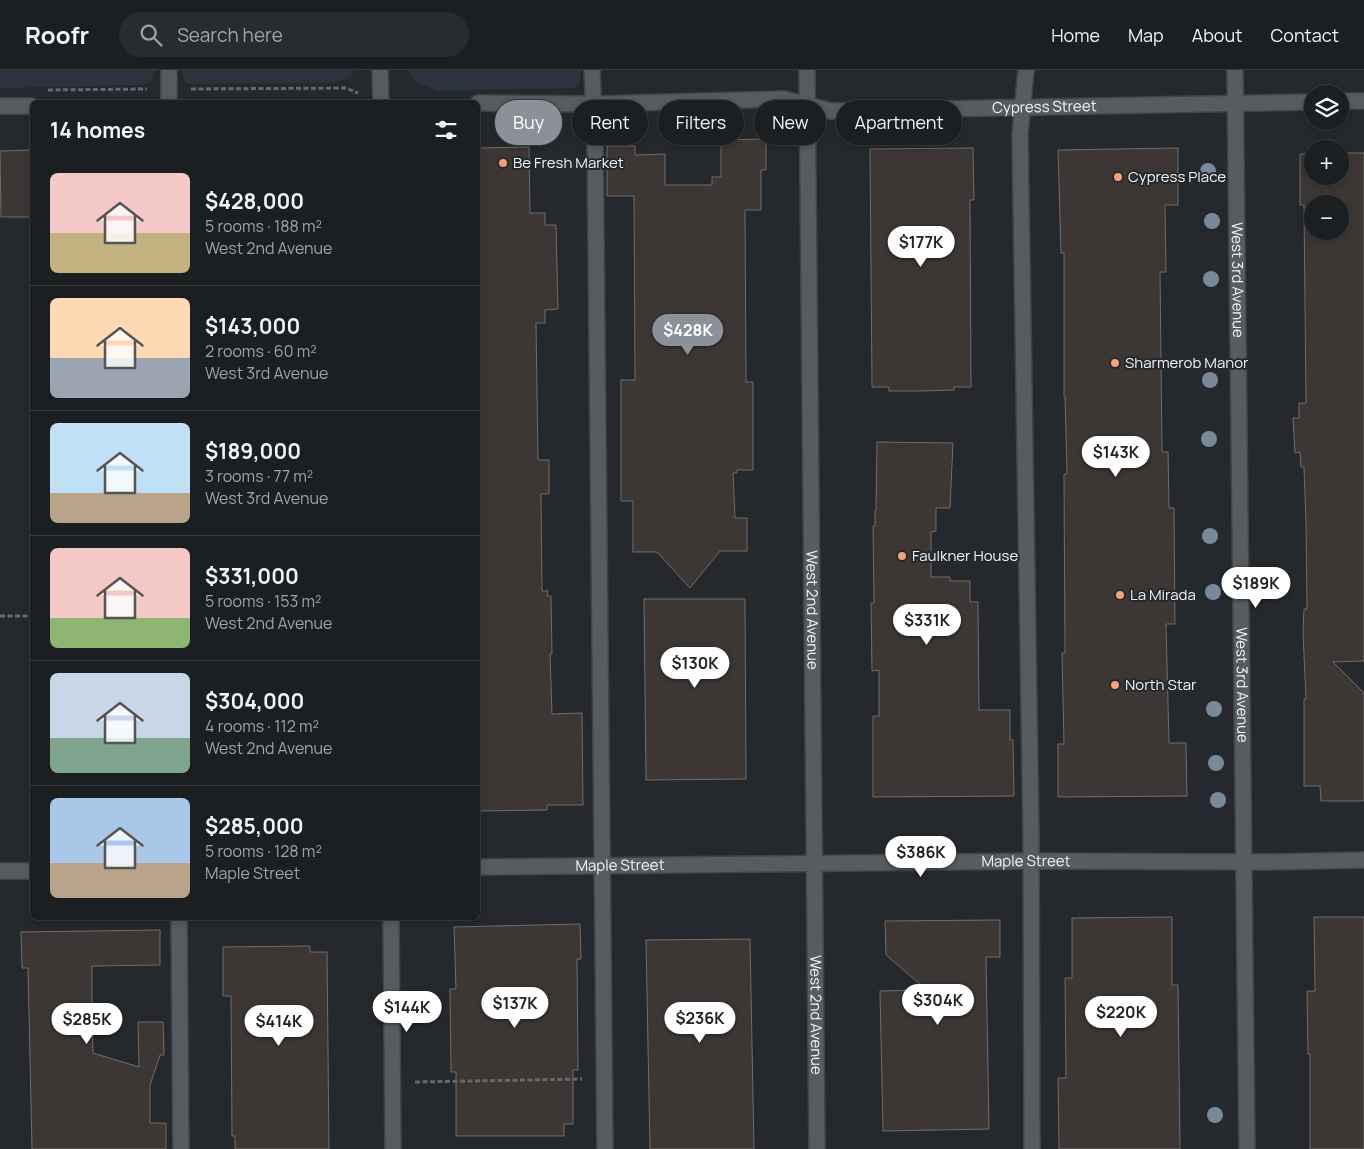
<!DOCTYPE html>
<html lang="en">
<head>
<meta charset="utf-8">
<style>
  body { margin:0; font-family:Manrope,sans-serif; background:#292c2f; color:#f1f3f6; height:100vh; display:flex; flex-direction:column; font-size:19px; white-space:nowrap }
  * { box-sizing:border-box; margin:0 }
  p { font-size:16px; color:#a0a2a5 }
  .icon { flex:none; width:28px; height:28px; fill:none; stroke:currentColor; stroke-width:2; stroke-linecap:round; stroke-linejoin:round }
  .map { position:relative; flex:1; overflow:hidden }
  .sheet { position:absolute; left:30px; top:30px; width:450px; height:820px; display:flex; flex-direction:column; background:#1c1f22; border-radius:8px; box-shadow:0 2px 8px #0003,0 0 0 1px #3a3d40 }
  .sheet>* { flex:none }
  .hud { position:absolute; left:495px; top:30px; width:475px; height:45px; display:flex; gap:10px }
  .controls { position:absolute; left:1304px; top:15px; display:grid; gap:10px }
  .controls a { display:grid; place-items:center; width:45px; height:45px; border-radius:50%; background:#1c1f22; box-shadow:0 2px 8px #0003,0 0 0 1px #3a3d40; font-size:25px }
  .price { position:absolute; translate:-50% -42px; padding:0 11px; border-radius:18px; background:#fff; color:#222; font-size:16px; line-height:32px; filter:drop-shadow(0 1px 2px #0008) }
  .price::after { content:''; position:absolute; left:50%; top:30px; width:15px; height:11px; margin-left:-8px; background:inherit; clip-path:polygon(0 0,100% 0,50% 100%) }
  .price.current { background:#8c9099; color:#fff }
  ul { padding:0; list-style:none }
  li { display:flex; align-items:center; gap:15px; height:125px; padding:0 20px }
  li+li { border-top:1px solid #3a3d40 }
  li span { display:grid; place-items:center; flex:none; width:140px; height:100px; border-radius:8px; color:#555 }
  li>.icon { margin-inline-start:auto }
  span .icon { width:60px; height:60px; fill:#fffc; stroke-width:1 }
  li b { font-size:21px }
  h2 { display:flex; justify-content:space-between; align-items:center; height:60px; padding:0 20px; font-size:21px }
  .pill { padding:0 18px; border-radius:22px; background:#1c1f22; box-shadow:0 2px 8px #0003,0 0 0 1px #3a3d40; font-size:18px; line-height:45px }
  .pill.current { background:#8c9099; color:#fff }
  header { display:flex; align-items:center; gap:30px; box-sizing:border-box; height:70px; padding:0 25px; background:#1c1f22; border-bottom:1px solid #3a3d40 }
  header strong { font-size:24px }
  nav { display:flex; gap:28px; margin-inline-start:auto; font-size:18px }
  .search { width:350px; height:45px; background:#292c2f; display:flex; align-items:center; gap:12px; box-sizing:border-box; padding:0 18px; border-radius:28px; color:#a0a2a5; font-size:19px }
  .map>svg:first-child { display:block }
  .built { fill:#2b333c }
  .building { fill:#3c3734; stroke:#736d6a; fill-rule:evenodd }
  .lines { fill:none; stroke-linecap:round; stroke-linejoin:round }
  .minor-casing { stroke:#404446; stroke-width:18 }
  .path { stroke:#65696d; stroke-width:3; stroke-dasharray:5 2.5; stroke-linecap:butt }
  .minor { stroke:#575c60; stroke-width:15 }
  .tree { fill:#798999 }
  .poi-dot { fill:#f0a279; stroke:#25292d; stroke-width:2 }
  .labels { text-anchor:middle; stroke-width:4; stroke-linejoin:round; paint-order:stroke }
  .street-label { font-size:15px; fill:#f1f3f6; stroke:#25292d }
  .poi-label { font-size:15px; fill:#f1f3f6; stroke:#25292d; text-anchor:start }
</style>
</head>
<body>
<header>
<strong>Roofr</strong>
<div class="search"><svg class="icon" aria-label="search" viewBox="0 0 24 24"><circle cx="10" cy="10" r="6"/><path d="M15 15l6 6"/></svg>Search here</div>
<nav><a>Home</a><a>Map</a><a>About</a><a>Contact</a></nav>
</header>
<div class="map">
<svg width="1364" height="1079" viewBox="0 0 1364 1079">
  <rect width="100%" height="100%" fill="#25292d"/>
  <path class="built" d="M0,0H155L150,12L144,15L0,18Z
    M181,0H354L349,8L334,13L189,14L186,13Z
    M408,0H581L579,14L575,18L439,21L420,14L414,10Z"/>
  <path class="building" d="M766,69V100H761V140H745L746,312H753V400H737V403H733L735,448H747V481H720L690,518L657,482H633V431H621V310H635L634,126H607V76H635V85L665,84V115H712V107H721V70Z
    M529,77L530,143H545V155H556L558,239L545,240V253H536L538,390H549V424H541L542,521H548L547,526H551L552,584H550L552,644L582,643L583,735H547V740L478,741V78Z
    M973,78L974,130H970L971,317H954V320L921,321H889V317H872L870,79Z
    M1178,78V135H1165L1166,202H1160L1162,382H1168L1169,438H1174L1175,554H1166L1169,673H1186L1187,726L1058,727V674H1064L1062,583H1065L1064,404H1067L1065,326H1064V183H1061L1058,80Z
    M32,80V147H1L0,81Z
    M1340,83H1364V591L1333,592L1364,623V731H1321L1320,716H1304V629H1306L1303,562L1304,539H1307L1306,452L1304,397H1301L1300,382L1295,383L1293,348H1299V333H1306L1304,135H1300V84H1312V106H1340ZM1312,134H1340V161H1312Z
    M877,372L953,373L950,438H936V461L931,462V507H950V511H970V532H978L979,640H1010V670H1013L1014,726L873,727V646H879V600L872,601L871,533H874L873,456H875V440H876Z
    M644,529H745L746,709L646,710Z
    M1172,847V915H1178L1180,1079H1059L1058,1008H1066L1065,908H1072V848Z
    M1314,847H1364V1079H1310V984H1308L1307,921H1315Z
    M1000,850V887H986L989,1059L883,1061L880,921L927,920L886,885L885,851Z
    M580,854L581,889H577L578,1000H573V1054H564V1066H456V1002H451L450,919H456L454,857Z
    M160,860V895L92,896V951L93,983L139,997L138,952H163L164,985H160L150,1015V1053H166V1079H32L28,898H22L21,862Z
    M750,869L754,1079H650L646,870Z
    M310,876V882H327L329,1079H235V1066H232L231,926H223V877Z"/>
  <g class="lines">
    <g class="minor-casing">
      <g id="minor">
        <path d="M169,0V32"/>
        <path d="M380,0L381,32"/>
        <path d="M592,0L595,68L605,1079"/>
        <path id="s1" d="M807,0L817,1079"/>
        <path d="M1026,0L1020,64L1031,765L1032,1079"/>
        <path id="s2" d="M1235,0L1247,1079"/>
        <path d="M1340,31H1364"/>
        <path id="s3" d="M478,33L593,34L784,29L831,41L1312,32"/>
        <path d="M0,36H32"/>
        <path id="s4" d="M478,797L1031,791L1269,792L1364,790"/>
        <path d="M0,801H32"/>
        <path d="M179,848L181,1079"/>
        <path d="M391,848L393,1079"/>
      </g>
    </g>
    <path class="path" d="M191,19L346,18L358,23
      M48,20L147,19
      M0,546H32
      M415,1012L582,1009"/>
    <use href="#minor" class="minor"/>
  </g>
  <g class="tree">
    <circle cx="1208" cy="101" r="8"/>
    <circle cx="1212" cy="151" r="8"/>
    <circle cx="1211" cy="209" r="8"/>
    <circle cx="1210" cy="310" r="8"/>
    <circle cx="1209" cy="369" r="8"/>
    <circle cx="1210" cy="466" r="8"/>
    <circle cx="1213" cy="522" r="8"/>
    <circle cx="1214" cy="639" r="8"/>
    <circle cx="1216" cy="693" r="8"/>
    <circle cx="1218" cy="730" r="8"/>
    <circle cx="1215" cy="1045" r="8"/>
  </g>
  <g class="poi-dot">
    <circle cx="503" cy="93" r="5"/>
    <circle cx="1118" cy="107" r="5"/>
    <circle cx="1115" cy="293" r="5"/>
    <circle cx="902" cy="486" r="5"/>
    <circle cx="1120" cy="525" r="5"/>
    <circle cx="1115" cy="615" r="5"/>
  </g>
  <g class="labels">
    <g class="street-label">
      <text dy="5" stroke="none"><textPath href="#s3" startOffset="568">Cypress Street</textPath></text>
      <text dy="5" stroke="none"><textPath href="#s2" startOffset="210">West 3rd Avenue</textPath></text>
      <text dy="5" stroke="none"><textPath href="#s1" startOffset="540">West 2nd Avenue</textPath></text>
      <text dy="5" stroke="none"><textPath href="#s2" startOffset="615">West 3rd Avenue</textPath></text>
      <text dy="5" stroke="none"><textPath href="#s4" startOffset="548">Maple Street</textPath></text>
      <text dy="5" stroke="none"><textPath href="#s4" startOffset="142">Maple Street</textPath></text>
      <text dy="5" stroke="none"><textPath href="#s1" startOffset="945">West 2nd Avenue</textPath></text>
    </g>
    <g class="poi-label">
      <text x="513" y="98">Be Fresh Market</text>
      <text x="1128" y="112">Cypress Place</text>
      <text x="1125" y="298">Sharmerob Manor</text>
      <text x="912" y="491">Faulkner House</text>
      <text x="1130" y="530">La Mirada</text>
      <text x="1125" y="620">North Star</text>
    </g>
  </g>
</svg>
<div class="controls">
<a><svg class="icon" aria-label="layers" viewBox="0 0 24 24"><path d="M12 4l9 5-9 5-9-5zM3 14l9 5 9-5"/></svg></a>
<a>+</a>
<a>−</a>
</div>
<b class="price" style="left:921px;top:198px">$177K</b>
<b class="price current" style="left:688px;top:286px">$428K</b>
<b class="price" style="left:1116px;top:408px">$143K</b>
<b class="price" style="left:1256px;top:539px">$189K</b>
<b class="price" style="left:927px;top:576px">$331K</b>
<b class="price" style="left:695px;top:619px">$130K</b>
<b class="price" style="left:921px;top:808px">$386K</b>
<b class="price" style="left:938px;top:956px">$304K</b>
<b class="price" style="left:515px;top:959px">$137K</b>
<b class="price" style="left:407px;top:963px">$144K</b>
<b class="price" style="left:1121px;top:968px">$220K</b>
<b class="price" style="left:700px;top:974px">$236K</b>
<b class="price" style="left:87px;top:975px">$285K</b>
<b class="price" style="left:279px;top:977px">$414K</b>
<div class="hud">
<a class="pill current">Buy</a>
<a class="pill">Rent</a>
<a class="pill">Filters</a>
<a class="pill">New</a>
<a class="pill">Apartment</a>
</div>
<section class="sheet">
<h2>14 homes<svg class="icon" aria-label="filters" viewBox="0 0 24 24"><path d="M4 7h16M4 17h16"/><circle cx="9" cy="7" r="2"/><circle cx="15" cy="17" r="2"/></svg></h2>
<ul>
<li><span style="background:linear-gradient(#f6c9c9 60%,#c2b280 0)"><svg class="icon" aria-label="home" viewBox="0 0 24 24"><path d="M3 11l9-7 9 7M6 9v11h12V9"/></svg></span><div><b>$428,000</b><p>5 rooms · 188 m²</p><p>West 2nd Avenue</p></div></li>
<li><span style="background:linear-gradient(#ffd9b3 60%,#9aa5b1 0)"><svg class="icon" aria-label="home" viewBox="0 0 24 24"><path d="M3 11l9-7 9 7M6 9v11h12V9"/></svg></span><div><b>$143,000</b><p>2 rooms · 60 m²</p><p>West 3rd Avenue</p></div></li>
<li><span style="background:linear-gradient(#bfe0f5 70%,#b9a48a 0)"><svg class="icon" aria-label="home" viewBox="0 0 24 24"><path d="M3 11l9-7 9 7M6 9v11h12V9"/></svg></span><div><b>$189,000</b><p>3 rooms · 77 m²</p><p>West 3rd Avenue</p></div></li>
<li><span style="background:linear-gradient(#f6c9c9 70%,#8fb573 0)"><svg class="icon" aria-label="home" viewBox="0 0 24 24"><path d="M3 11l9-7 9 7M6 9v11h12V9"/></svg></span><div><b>$331,000</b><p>5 rooms · 153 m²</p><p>West 2nd Avenue</p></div></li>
<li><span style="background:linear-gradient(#c9d6e8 65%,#7fa58c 0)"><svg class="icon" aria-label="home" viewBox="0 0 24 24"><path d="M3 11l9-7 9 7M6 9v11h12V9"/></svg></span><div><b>$304,000</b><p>4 rooms · 112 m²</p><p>West 2nd Avenue</p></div></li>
<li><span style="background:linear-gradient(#a9c7e8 65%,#b9a48a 0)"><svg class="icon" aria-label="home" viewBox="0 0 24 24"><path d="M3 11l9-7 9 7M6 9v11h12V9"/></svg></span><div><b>$285,000</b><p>5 rooms · 128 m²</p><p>Maple Street</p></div></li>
</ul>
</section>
</div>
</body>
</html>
